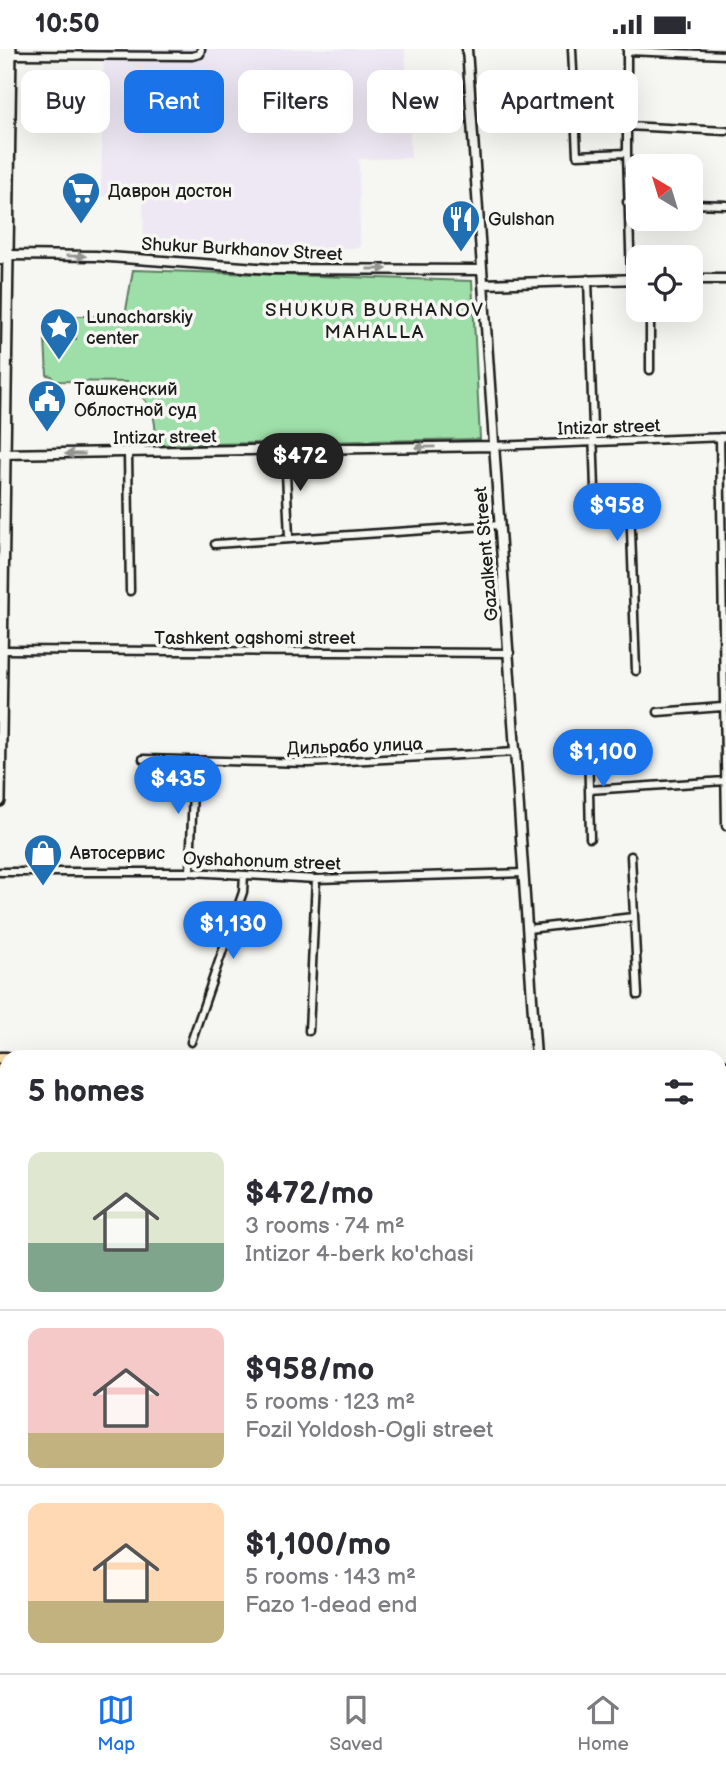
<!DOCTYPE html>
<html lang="en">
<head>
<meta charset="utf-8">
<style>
  body { margin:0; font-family:"Balsamiq Sans",sans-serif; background:#f2f2f3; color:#2b2b33; height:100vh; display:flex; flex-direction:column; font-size:26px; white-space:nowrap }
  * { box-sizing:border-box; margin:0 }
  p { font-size:23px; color:#7c7c81 }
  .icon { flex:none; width:38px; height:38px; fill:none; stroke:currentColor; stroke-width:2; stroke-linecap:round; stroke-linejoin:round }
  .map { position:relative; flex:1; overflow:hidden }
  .side { position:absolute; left:0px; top:1001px; width:726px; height:623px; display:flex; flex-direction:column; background:#fff; border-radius:21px 21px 0 0; box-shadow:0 7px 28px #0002 }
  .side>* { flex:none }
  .hud { position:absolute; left:21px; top:21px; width:684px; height:63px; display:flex; gap:14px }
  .needle { width:46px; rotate:322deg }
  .controls { position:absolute; left:626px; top:105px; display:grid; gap:14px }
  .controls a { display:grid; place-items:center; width:77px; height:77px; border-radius:14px; background:#fff; box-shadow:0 7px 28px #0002; font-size:35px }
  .price { position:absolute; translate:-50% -60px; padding:0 16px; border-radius:24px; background:#1a73e8; color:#fff; font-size:23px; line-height:46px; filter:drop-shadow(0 2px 4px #0008) }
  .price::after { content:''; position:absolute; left:50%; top:42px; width:21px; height:16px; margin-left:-10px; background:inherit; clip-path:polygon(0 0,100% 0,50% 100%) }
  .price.current { background:#222; color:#fff }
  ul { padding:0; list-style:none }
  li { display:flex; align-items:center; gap:21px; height:175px; padding:0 28px }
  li+li { border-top:2px solid #e1e1e2 }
  li span { display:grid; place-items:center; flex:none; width:196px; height:140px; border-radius:14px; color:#555 }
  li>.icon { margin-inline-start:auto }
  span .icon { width:84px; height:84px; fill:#fffc; stroke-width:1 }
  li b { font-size:30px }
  h2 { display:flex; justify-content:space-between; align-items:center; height:84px; padding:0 28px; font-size:30px }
  .chip { padding:0 24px; border-radius:14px; background:#fff; box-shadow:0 7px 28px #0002; font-size:24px; line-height:63px }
  .chip.current { background:#1a73e8; color:#fff }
  .status { display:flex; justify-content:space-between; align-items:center; height:49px; padding:0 35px; background:#fff; direction:ltr }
  .status svg { height:19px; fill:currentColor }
  .menu { display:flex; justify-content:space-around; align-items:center; height:98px; border-top:2px solid #e1e1e2; background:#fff; font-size:19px; color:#7c7c81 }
  .menu a { display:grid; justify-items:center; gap:4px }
  .menu .current { color:#1a73e8 }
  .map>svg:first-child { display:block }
  .built { fill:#eee8f4 }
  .green { fill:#9edea8; stroke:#5d7d62; stroke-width:2 }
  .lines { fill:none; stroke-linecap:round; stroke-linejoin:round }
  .minor-casing { stroke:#1c1c1c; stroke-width:11 }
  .tertiary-casing { stroke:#1c1c1c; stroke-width:13 }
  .secondary-casing { stroke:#1c1c1c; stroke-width:14 }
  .primary-casing { stroke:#1c1c1c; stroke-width:15 }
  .minor { stroke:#f6f6f2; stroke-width:6 }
  .tertiary { stroke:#f6f6f2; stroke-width:8 }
  .secondary { stroke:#f6f6f2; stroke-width:9 }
  .primary { stroke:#faddab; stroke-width:10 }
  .oneway { fill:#949492 }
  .labels { text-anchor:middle; stroke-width:7; stroke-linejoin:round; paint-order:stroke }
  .poi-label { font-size:18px; fill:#1c1c1c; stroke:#f6f6f2; text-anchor:start }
  .street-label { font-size:18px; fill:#1c1c1c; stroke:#f6f6f2 }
  .neighbourhood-label { font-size:19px; letter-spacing:2px; fill:#1c1c1c; stroke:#f6f6f2 }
</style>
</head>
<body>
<div class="status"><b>10:50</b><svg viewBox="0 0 49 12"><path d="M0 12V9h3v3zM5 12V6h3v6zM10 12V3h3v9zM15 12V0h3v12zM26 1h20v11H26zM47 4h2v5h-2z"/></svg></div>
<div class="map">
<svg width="726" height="1624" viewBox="0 0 726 1624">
  <rect width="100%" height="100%" fill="#f6f6f2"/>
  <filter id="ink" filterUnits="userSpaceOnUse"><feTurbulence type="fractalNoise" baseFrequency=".0143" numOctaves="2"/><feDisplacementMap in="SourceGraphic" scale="14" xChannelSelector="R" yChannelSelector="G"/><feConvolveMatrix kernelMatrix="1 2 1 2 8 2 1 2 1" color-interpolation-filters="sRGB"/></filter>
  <g filter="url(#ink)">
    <path class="built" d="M104,0H405L411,109L359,110L360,199L144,202L143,147H101Z"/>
    <path class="green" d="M133,221L472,232L480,390L156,396C156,361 152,357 128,333L54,332L52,327L47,326L45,291L76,290V267H125Z"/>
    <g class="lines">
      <g class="minor-casing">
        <path id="minor" d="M572,0L577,106L627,104L631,230
          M627,2L726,6
          M11,6L192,7L200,5L201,0
          M627,77L726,82
          M627,104V0
          M627,153L639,154
          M691,155L726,156
          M588,230L595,440L597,443L625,445L630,453L636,622
          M650,321V261
          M720,388L726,777
          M493,397L726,388
          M285,402L289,488
          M128,404L130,542
          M215,495L500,476
          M1,601L510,604
          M658,663L722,658
          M588,692L590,789
          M143,710L309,714L517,703
          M589,741L725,732
          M631,807L638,946
          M0,823H190L316,830L523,824
          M190,823L194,711
          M528,880L633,868
          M309,982L316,830
          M191,993L243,843L244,826
          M719,1158L726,1157
          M0,1260H7
          M0,1416H7
          M719,1427L726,1430
          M719,1481L726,1447
          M719,1595L726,1597
          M222,1617L224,1624
          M514,1617L515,1624
          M185,1624L210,1617
          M526,1624L562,1617"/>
      </g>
      <g class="tertiary-casing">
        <path id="tertiary" d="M467,0L536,1008
          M8,206L96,207L271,220L482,221
          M691,230H726
          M483,235L639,230
          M0,405L493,397"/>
      </g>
      <g class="secondary-casing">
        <path id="secondary" d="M0,210L3,0
          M0,752L11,0
          M343,1617L345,1624"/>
      </g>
      <g class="primary-casing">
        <path id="primary" d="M0,1009H7
          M719,1017L726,1018
          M0,1021H7
          M719,1029H726
          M0,1042L7,1036"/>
      </g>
      <use href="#minor" class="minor"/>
      <use href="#tertiary" class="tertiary"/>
      <use href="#secondary" class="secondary"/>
      <use href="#primary" class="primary"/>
    </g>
    <defs><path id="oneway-solid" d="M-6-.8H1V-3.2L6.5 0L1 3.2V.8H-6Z" transform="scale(1.75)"/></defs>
    <g class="oneway">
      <use href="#oneway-solid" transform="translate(76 207) rotate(1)"/>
      <use href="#oneway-solid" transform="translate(377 220)"/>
      <use href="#oneway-solid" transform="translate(425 398) rotate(179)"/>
      <use href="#oneway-solid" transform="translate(75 405) rotate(180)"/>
    </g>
  </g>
  <defs>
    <g id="supermarket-pin" transform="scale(2.0125)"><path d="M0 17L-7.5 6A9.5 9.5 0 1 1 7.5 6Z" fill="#1f6fb2" stroke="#f6f6f2"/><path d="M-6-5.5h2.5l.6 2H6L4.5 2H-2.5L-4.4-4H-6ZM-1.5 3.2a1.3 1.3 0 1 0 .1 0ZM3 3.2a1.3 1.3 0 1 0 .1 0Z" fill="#fff"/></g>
    <g id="restaurant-pin" transform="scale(2.0125)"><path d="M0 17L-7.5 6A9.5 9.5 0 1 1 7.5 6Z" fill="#1f6fb2" stroke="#f6f6f2"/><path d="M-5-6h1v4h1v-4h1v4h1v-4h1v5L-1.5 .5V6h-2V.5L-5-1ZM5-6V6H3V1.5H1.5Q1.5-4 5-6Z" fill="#fff"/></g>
    <g id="sight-pin" transform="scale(2.0125)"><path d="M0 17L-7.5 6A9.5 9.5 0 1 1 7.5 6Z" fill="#1f6fb2" stroke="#f6f6f2"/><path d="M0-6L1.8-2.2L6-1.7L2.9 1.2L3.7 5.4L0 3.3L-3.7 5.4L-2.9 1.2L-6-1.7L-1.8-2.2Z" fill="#fff"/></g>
    <g id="civic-pin" transform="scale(2.0125)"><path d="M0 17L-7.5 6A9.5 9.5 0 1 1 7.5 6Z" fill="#1f6fb2" stroke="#f6f6f2"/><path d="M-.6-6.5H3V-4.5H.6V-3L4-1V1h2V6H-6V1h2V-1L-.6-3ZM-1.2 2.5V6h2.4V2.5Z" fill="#fff"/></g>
    <g id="shop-pin" transform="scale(2.0125)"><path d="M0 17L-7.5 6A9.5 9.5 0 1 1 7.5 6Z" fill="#1f6fb2" stroke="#f6f6f2"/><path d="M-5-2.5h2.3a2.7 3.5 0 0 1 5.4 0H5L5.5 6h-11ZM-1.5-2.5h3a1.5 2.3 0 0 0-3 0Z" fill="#fff"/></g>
  </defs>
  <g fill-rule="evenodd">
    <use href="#supermarket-pin" x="81" y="142"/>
    <use href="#restaurant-pin" x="461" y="170"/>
    <use href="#sight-pin" x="59" y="278"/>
    <use href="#civic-pin" x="47" y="350"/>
    <use href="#shop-pin" x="43" y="804"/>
  </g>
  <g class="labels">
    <g class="poi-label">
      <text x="108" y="148">Даврон достон</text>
      <text x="488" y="176">Gulshan</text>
      <text x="86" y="274">Lunacharskiy<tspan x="86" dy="21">center</tspan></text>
      <text x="74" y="346">Ташкенский<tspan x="74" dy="21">Облостной суд</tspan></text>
      <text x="70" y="810">Автосервис</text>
    </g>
    <g class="street-label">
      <text transform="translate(242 200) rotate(3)" y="6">Shukur Burkhanov Street</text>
      <text transform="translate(609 378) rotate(-2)" y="6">Intizar street</text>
      <text transform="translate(165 388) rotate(-1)" y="6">Intizаr street</text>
      <text transform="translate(486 505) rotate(-95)" y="6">Gazalkent Street</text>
      <text x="255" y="595">Tаshkent oqshomi street</text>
      <text transform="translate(355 697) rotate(-2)" y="6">Дильрабо улица</text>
      <text transform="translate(262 812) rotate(2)" y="6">Oyshahonum street</text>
    </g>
    <g class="neighbourhood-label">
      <text x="375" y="267">SHUKUR BURHANOV<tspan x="375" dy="22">MAHALLA</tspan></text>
    </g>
  </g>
</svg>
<div class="controls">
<a><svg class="needle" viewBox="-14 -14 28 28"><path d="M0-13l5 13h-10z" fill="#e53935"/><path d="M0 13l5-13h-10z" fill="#7c7c81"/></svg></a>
<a><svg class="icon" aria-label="locate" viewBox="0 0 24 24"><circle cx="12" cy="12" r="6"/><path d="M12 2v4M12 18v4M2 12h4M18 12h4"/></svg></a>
</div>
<b class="price current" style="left:300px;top:444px">$472</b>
<b class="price" style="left:617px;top:494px">$958</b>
<b class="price" style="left:603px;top:740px">$1,100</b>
<b class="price" style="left:178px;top:767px">$435</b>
<b class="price" style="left:233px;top:912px">$1,130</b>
<div class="hud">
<a class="chip">Buy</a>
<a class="chip current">Rent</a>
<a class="chip">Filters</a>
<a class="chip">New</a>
<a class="chip">Apartment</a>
</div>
<section class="side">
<h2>5 homes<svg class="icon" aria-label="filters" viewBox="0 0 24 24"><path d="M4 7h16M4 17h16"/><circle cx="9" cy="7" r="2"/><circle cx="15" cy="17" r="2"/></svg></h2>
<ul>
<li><span style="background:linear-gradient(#dfe7d0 65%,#7fa58c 0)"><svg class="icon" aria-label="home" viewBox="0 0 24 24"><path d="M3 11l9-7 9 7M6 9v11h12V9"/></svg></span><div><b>$472/mo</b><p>3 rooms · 74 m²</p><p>Intizor 4-berk ko'chasi</p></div></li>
<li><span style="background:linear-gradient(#f6c9c9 75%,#c2b280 0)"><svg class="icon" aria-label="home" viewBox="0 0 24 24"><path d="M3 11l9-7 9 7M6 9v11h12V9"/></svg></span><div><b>$958/mo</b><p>5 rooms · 123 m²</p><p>Fozil Yoldosh-Ogli street</p></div></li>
<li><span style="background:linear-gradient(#ffd9b3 70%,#c2b280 0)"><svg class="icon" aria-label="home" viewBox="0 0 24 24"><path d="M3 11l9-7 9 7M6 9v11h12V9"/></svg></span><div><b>$1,100/mo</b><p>5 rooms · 143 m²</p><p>Fazo 1-dead end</p></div></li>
</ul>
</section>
</div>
<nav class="menu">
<a class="current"><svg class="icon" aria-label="map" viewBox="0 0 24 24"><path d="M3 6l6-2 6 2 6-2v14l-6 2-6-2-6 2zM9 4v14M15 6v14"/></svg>Map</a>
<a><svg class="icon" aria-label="saved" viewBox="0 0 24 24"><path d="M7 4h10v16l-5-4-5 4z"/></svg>Saved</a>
<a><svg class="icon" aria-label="home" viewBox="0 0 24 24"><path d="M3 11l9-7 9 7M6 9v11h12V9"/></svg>Home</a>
</nav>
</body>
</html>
